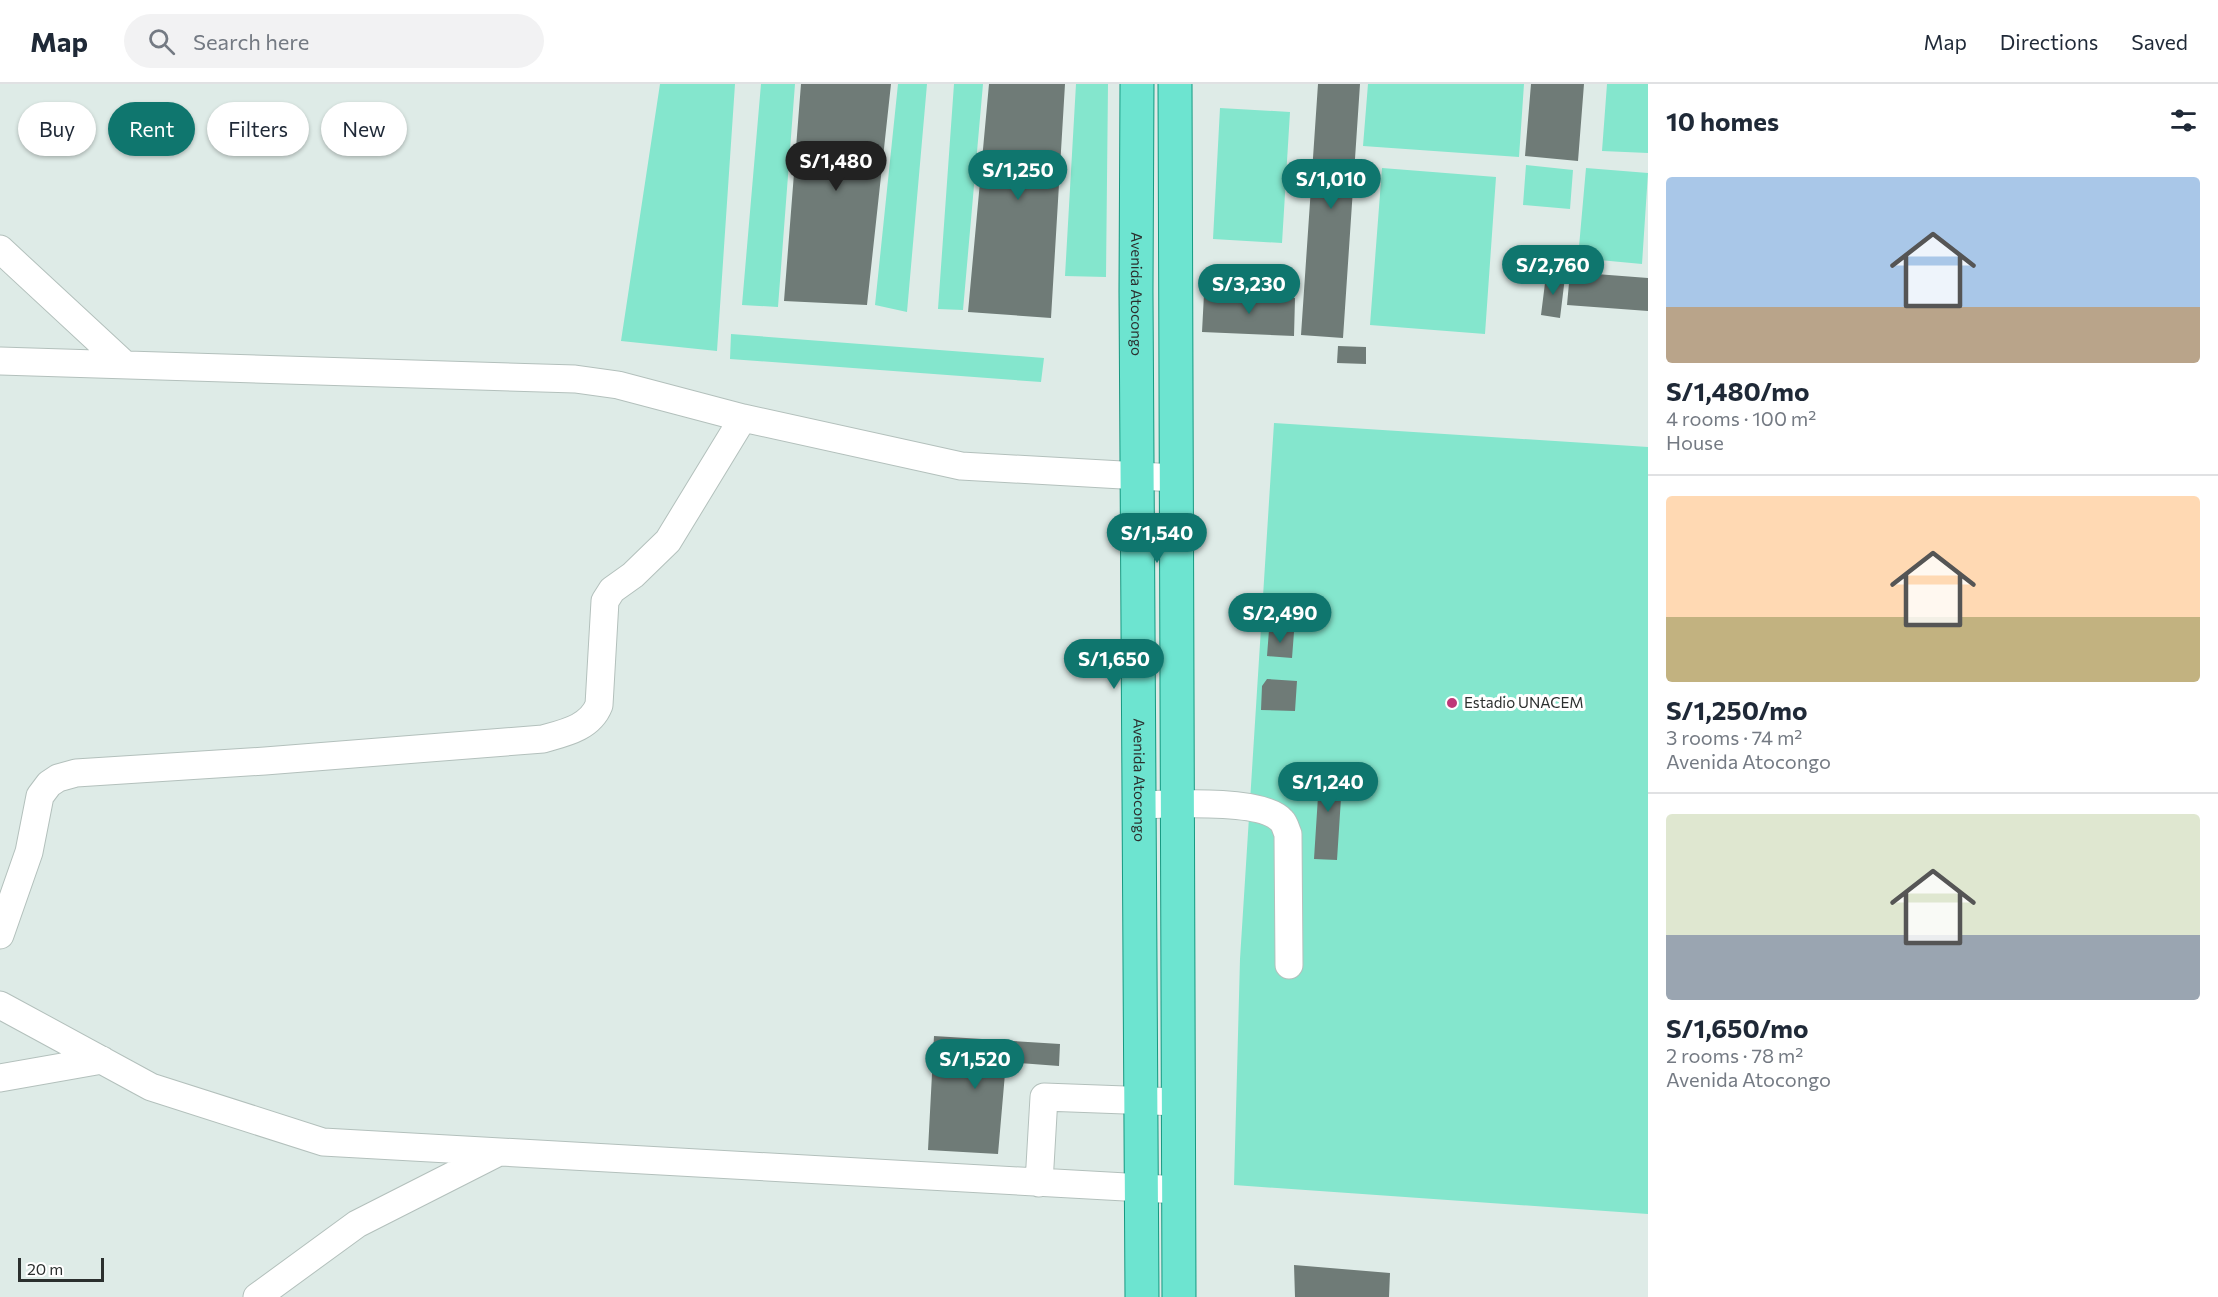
<!DOCTYPE html>
<html lang="en">
<head>
<meta charset="utf-8">
<style>
  body { margin:0; font-family:Commissioner,sans-serif; background:#f2f2f3; color:#1f2937; height:100vh; display:flex; flex-direction:column; font-size:22px; white-space:nowrap }
  * { box-sizing:border-box; margin:0 }
  p { font-size:20px; color:#747a83 }
  .icon { flex:none; width:33px; height:33px; fill:none; stroke:currentColor; stroke-width:2; stroke-linecap:round; stroke-linejoin:round }
  .map { position:relative; flex:1; overflow:hidden }
  .drawer { display:flex; flex-direction:column; background:#fff; width:570px }
  .drawer>* { flex:none }
  .banner { position:absolute; left:18px; top:18px; width:570px; height:54px; display:flex; gap:12px }
  .scale { position:absolute; left:18px; bottom:15px; width:86px; box-sizing:border-box; padding-left:6px; border:3px solid #2b2f2e; border-top:0; font-size:16px; line-height:21px; white-space:nowrap; color:#2b2f2e; -webkit-text-stroke:4px #fff; paint-order:stroke }
  .price { position:absolute; translate:-50% -51px; padding:0 14px; border-radius:21px; background:#0f766e; color:#fff; font-size:20px; line-height:39px; filter:drop-shadow(0 2px 3px #0008) }
  .price::after { content:''; position:absolute; left:50%; top:36px; width:18px; height:14px; margin-left:-9px; background:inherit; clip-path:polygon(0 0,100% 0,50% 100%) }
  .price.selected { background:#222; color:#fff }
  ul { padding:0; list-style:none }
  li { display:grid; align-content:center; gap:12px; height:318px; padding:0 18px }
  li+li { border-top:2px solid #e0e1e3 }
  li span { display:grid; place-items:center; height:186px; border-radius:6px; color:#555 }
  li>.icon { margin-inline-start:auto }
  span .icon { width:108px; height:108px; fill:#fffc; stroke-width:1 }
  li b { font-size:26px }
  h2 { display:flex; justify-content:space-between; align-items:center; height:72px; padding:0 18px; font-size:26px }
  .chip { padding:0 21px; border-radius:27px; background:#fff; box-shadow:0 2px 4px #0004; font-size:21px; line-height:54px }
  .chip.selected { background:#0f766e; color:#fff }
  header { display:flex; align-items:center; gap:36px; box-sizing:border-box; height:84px; padding:0 30px; background:#fff; border-bottom:2px solid #e0e1e3 }
  header strong { font-size:28px }
  nav { display:flex; gap:33px; margin-inline-start:auto; font-size:21px }
  .search { width:420px; height:54px; background:#f2f2f3; display:flex; align-items:center; gap:15px; box-sizing:border-box; padding:0 21px; border-radius:33px; color:#747a83; font-size:22px }
  main { display:flex; flex:1; min-height:0 }
  .map>svg:first-child { display:block }
  .green { fill:#84e6cd }
  .building { fill:#6f7b77 }
  .lines { fill:none; stroke-linecap:round; stroke-linejoin:round }
  .minor-casing { stroke:#b3c0bc; stroke-width:29 }
  .major-casing { stroke:#179982; stroke-width:35 }
  .minor { stroke:#fff; stroke-width:27 }
  .major { stroke:#6de4d0; stroke-width:33 }
  .poi-dot { fill:#bf3878; stroke:#fff; stroke-width:2 }
  .labels { text-anchor:middle; stroke-width:6; stroke-linejoin:round; paint-order:stroke }
  .street-label { font-size:15px; fill:#2b2f2e; stroke:#fff }
  .poi-label { font-size:15px; fill:#2b2f2e; stroke:#fff; text-anchor:start }
</style>
</head>
<body>
<header>
<strong>Map</strong>
<div class="search"><svg class="icon" aria-label="search" viewBox="0 0 24 24"><circle cx="10" cy="10" r="6"/><path d="M15 15l6 6"/></svg>Search here</div>
<nav><a>Map</a><a>Directions</a><a>Saved</a></nav>
</header>
<main>
<div class="map">
<svg width="1648" height="1213" viewBox="0 0 1648 1213">
  <rect width="100%" height="100%" fill="#deebe7"/>
  <path class="green" d="M660,0H735L717,267L621,257Z
    M761,0H795L778,223L742,221Z
    M898,0H927L907,228L875,221Z
    M954,0H983L963,226L938,225Z
    M1076,0H1108L1106,193L1065,192Z
    M1368,0H1524L1519,73L1363,62Z
    M1607,0H1648V69L1602,67Z
    M1220,24L1290,28L1282,159L1213,155Z
    M1526,81L1573,86L1570,125L1523,121Z
    M1382,84L1496,93L1485,250L1370,241Z
    M1586,84L1648,89L1642,180L1578,174Z
    M731,250L1044,274L1041,298L730,275Z
    M1274,339L1648,363V1130L1234,1101L1240,875Z"/>
  <path class="building" d="M801,0H891L867,221L784,217Z
    M989,0H1065L1051,234L968,228Z
    M1318,0H1360L1343,254L1301,251Z
    M1531,0H1584L1578,77L1525,72Z
    M1570,188L1648,194V227L1567,221Z
    M1546,191L1565,193L1560,234L1541,231Z
    M1204,210L1295,214L1294,252L1202,248Z
    M1338,262L1366,263V280L1337,279Z
    M1269,546L1294,548L1292,574L1267,572Z
    M1267,595L1297,597L1295,627L1261,626L1262,602Z
    M1320,681L1343,683L1337,776L1314,775Z
    M934,952L1060,960L1059,982L1006,978L998,1070L928,1066Z
    M1294,1181L1390,1189L1389,1213H1295Z"/>
  <g class="lines">
    <g class="minor-casing">
      <path id="minor" d="M0,165L123,279
        M0,277L575,295L618,301L743,334L961,382L1175,394
        M1139,721C1169,720 1263,714 1282,737C1285,740 1286,746 1288,750L1289,881
        M0,851L29,768L40,712L49,700L58,694L76,689L265,677L543,655C564,649 590,644 599,621L605,517L612,506L633,491L668,457L743,334
        M0,921L151,1003L323,1058L1179,1106
        M0,994L102,976
        M1039,1099L1044,1013L1179,1018
        M257,1213L357,1140L497,1069"/>
    </g>
    <g class="major-casing">
      <g id="major">
        <path id="s1" d="M1137,0L1136,208L1142,1213"/>
        <path d="M1175,0L1179,1213"/>
      </g>
    </g>
    <use href="#minor" class="minor"/>
    <use href="#major" class="major"/>
  </g>
  <circle class="poi-dot" cx="1452" cy="619" r="6"/>
  <g class="labels">
    <g class="street-label">
      <text dy="5" stroke="none"><textPath href="#s1" startOffset="210">Avenida Atocongo</textPath></text>
      <text dy="5" stroke="none"><textPath href="#s1" startOffset="696">Avenida Atocongo</textPath></text>
    </g>
    <g class="poi-label">
      <text x="1464" y="624">Estadio UNACEM</text>
    </g>
  </g>
</svg>
<div class="scale">20 m</div>
<b class="price selected" style="left:836px;top:108px">S/1,480</b>
<b class="price" style="left:1018px;top:117px">S/1,250</b>
<b class="price" style="left:1331px;top:126px">S/1,010</b>
<b class="price" style="left:1553px;top:212px">S/2,760</b>
<b class="price" style="left:1249px;top:231px">S/3,230</b>
<b class="price" style="left:1157px;top:480px">S/1,540</b>
<b class="price" style="left:1280px;top:560px">S/2,490</b>
<b class="price" style="left:1114px;top:606px">S/1,650</b>
<b class="price" style="left:1328px;top:729px">S/1,240</b>
<b class="price" style="left:975px;top:1006px">S/1,520</b>
<div class="banner">
<a class="chip">Buy</a>
<a class="chip selected">Rent</a>
<a class="chip">Filters</a>
<a class="chip">New</a>
</div>
</div>
<section class="drawer">
<h2>10 homes<svg class="icon" aria-label="filters" viewBox="0 0 24 24"><path d="M4 7h16M4 17h16"/><circle cx="9" cy="7" r="2"/><circle cx="15" cy="17" r="2"/></svg></h2>
<ul>
<li><span style="background:linear-gradient(#a9c7e8 70%,#b9a48a 0)"><svg class="icon" aria-label="home" viewBox="0 0 24 24"><path d="M3 11l9-7 9 7M6 9v11h12V9"/></svg></span><div><b>S/1,480/mo</b><p>4 rooms · 100 m²</p><p>House</p></div></li>
<li><span style="background:linear-gradient(#ffd9b3 65%,#c2b280 0)"><svg class="icon" aria-label="home" viewBox="0 0 24 24"><path d="M3 11l9-7 9 7M6 9v11h12V9"/></svg></span><div><b>S/1,250/mo</b><p>3 rooms · 74 m²</p><p>Avenida Atocongo</p></div></li>
<li><span style="background:linear-gradient(#dfe7d0 65%,#9aa5b1 0)"><svg class="icon" aria-label="home" viewBox="0 0 24 24"><path d="M3 11l9-7 9 7M6 9v11h12V9"/></svg></span><div><b>S/1,650/mo</b><p>2 rooms · 78 m²</p><p>Avenida Atocongo</p></div></li>
</ul>
</section>
</main>
</body>
</html>
